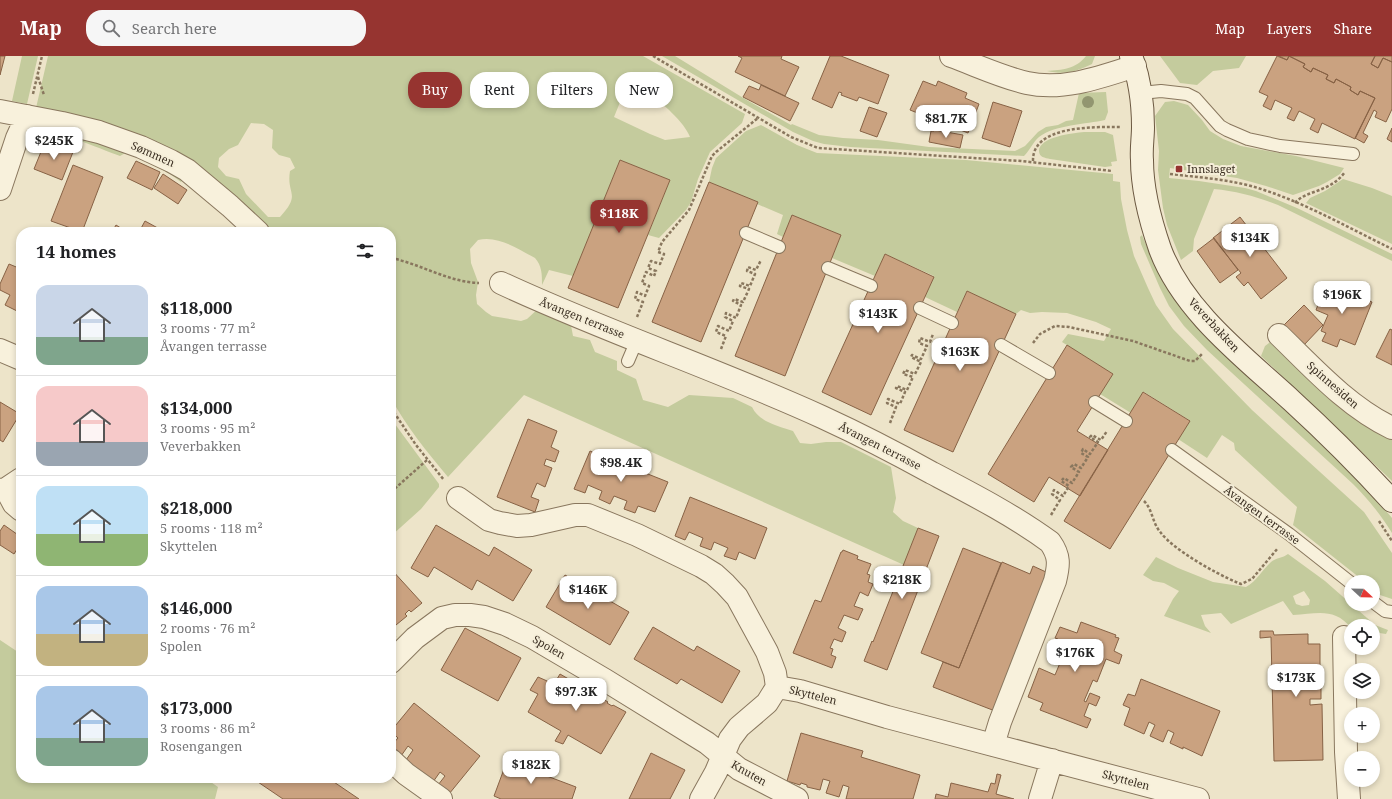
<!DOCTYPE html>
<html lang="en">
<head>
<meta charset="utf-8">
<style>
  body { margin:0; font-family:"Noto Serif",serif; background:#f6f6f6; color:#202124; height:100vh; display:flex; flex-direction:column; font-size:15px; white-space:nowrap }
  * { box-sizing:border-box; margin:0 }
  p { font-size:13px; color:#757577 }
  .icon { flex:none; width:22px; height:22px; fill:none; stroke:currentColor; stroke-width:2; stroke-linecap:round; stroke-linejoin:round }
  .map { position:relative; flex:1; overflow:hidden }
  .drawer { position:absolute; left:16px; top:171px; width:380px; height:556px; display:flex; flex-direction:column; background:#fff; border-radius:16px; box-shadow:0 2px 6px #0003 }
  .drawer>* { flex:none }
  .banner { position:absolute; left:408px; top:16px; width:380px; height:36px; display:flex; gap:8px }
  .needle { width:26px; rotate:112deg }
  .fabs { position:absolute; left:1344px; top:519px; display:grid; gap:8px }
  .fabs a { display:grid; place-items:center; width:36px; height:36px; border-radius:50%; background:#fff; box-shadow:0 2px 6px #0003; font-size:20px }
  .price { position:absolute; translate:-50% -34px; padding:0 9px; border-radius:8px; background:#fff; color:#222; font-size:13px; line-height:26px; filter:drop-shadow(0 1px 2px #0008) }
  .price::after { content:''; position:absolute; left:50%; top:24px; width:12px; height:9px; margin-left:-6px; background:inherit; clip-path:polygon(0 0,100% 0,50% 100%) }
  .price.selected { background:#963430; color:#fff }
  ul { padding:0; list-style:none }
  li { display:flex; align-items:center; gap:12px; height:100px; padding:0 20px }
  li+li { border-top:1px solid #e0e0e0 }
  li span { display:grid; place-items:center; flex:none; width:112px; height:80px; border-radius:12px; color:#555 }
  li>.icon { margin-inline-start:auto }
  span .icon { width:48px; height:48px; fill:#fffc; stroke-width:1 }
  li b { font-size:17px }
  h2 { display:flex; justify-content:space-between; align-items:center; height:48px; padding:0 20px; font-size:17px }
  .tag { padding:0 14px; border-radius:16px; background:#fff; box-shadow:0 2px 6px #0003; font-size:14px; line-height:36px }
  .tag.selected { background:#963430; color:#fff }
  header { display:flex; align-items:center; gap:24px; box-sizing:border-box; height:56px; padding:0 20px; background:#963430; color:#fff }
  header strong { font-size:19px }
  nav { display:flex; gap:22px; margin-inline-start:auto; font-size:14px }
  .search { width:280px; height:36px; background:#f6f6f6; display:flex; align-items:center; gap:10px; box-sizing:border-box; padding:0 14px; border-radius:16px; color:#757577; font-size:15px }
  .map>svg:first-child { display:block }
  .green { fill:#c4cb9d; fill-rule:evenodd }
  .building { fill:#caa280; stroke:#876245 }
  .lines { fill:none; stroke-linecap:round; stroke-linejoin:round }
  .lane-casing { stroke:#89775e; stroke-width:14 }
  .street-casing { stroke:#89775e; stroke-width:24 }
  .secondary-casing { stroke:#6b5841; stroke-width:24 }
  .path { stroke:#89775e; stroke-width:2.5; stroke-dasharray:3 2; stroke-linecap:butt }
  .lane { stroke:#f8f1dc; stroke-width:12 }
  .street { stroke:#f8f1dc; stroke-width:22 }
  .secondary { stroke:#f8f1dc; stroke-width:22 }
  .tree { fill:#929670 }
  .poi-dot { fill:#963430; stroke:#f5eed8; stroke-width:1.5 }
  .labels { text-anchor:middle; stroke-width:4; stroke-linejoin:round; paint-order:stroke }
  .street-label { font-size:11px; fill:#3a2e21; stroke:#f5eed8 }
  .poi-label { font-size:11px; fill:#3a2e21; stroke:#f5eed8; text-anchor:start }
</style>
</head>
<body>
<header>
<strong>Map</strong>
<div class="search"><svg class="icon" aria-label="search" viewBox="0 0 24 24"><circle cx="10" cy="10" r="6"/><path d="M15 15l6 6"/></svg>Search here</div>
<nav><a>Map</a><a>Layers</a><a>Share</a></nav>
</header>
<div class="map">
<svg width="1392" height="743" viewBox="0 0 1392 743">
  <rect width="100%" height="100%" fill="#ede4c9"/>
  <path class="green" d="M22,0H38L27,48L12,45Z
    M48,0H643L745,58L742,67L710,96L698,123L691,146L686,154L659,182L648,179L670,124L620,104L573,220L549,214L542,229C542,218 542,210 535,202C518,193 498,179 478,184L470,193L471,207L478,226L476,239L477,248L486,256L492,260L521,265L527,263L540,251L570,264L573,280L590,284L595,296L617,305V314L636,323L643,344L668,351L689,339L733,342L752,351C759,366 778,370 793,375L800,387L811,388L826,386H841L891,411L896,442L893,456L903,465L918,472L904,509L524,339L448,421C427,396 406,370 391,342V176H272L215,123L197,108L170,94L36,52ZM627,29C634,32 641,35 648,38C661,45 685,67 690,81L665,84L650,78L614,61ZM251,67L264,68L273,74L272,92L279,99L290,102L295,112L290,115C286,139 302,137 280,161H268L246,138L239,123L226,120L218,111L219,102L229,93L238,89Z
    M662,0H675L745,43L791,69L792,68L819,79L843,82L878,84L929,91L1015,95L1025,90L1038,76L1046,71L1058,69L1066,65L1073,64L1079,37L1106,36L1108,56L1105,64C1087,68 1054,69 1039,81C1033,86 1030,94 1024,100L850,91L824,88L813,85L793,76Z
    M1086,0H1095L1092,8C1075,16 1065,19 1047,15C1062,14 1076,13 1086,0Z
    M1160,0H1246L1239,12L1213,15L1197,29L1180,27Z
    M1174,45L1188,49L1202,64L1210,75L1223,83L1241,90L1296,100L1344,112L1340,118L1327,126L1319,130L1293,139L1266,130L1237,122L1170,112L1169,122L1199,125L1245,132L1256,135L1297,152L1392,198V205L1278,149C1258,141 1236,135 1214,133L1194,183L1193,195L1181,204L1167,169L1163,152L1158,114L1159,95L1155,60L1165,46Z
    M761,69L797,89L817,97L966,104L1113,118V125L1120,126L1121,143L1127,174L1134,200L1148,232L1156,249L1173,273L1252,354L1364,456L1392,497V543L1380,539L1373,533V526H1365L1293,469L1297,451L1235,394L1234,387L1222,379L1207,402L1178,383L1189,364L1144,336L1131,357L1100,338L1113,318L1062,286L1068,278L1104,285L1111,273L1096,266L1067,257L1042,256L1030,257L1021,254L1016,258L967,235L957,256L925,241L934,220L885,198L875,220L832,202L841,179L792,159L783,181L777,178L783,159L757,148L758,146L709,126L712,112L716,102L746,75Z
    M44,74L118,90L183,123L181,126L170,118L127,96L120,100C103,94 56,73 41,78C27,82 20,107 17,119L14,118C22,96 23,86 44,74Z
    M1084,76H1105L1113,79L1117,105L1111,106L1112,110L1105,111L1050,103C1045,102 1039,101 1039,95C1039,81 1073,77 1084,76Z
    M1343,123L1372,132L1392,140V188L1306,147L1310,142L1325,135Z
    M1142,179C1157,217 1176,248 1203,278L1308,374L1376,443L1392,462V477C1381,459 1368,443 1353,428L1207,294L1184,270L1169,250L1160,232L1141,188L1140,181Z
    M1273,284L1392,381V425L1261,300L1265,290Z
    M392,364L439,428V431L421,453L391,480V365Z
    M1288,498L1325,525L1375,569L1388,574L1386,578L1373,576V570H1351V572C1334,551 1317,558 1293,559L1283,545L1231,568L1221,557L1201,559L1205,570L1211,577L1164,560L1173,543L1179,535L1164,527L1153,525L1143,519L1156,501L1178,512L1213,526L1246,531C1257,525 1262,514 1271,506C1275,502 1283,502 1288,498ZM1304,535L1310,544L1309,549L1302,550L1296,548L1293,540Z
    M0,584L21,598V722H205L218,731L215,743H0Z"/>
  <path class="building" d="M0,0H5L0,19Z
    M738,0H782L781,3L799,11L785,40L735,16L742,2Z
    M830,0H841L889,19L878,48L859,41L857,45L841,39L842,37L839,36L832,52L812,43Z
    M1277,0L1287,4L1289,0L1305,8L1303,11L1311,16L1313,12L1328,19L1326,23L1334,27L1336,23L1351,31L1350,34L1358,39L1360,35L1375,42L1355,83L1322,67L1318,77L1310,73L1315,63L1299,55L1294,65L1287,62L1292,52L1275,44L1271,54L1263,50L1268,40L1259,36Z
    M1279,0H1375L1371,8L1378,12L1383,2L1392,6V53L1386,66L1375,61L1377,56L1374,54L1363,77L1368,80L1364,87L1355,82L1375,42L1360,35L1358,39L1350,34L1351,31L1336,23L1334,27L1326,23L1328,19L1313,12L1311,16L1303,11L1305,8L1289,0L1287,4Z
    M1375,0H1392V6L1383,2L1378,12L1371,8Z
    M923,25L936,30L938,25L967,37L965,42L979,48L968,77L910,54Z
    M761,29L799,47L790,65L743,41L749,30L759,34Z
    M993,46L1022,55L1010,91L982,82Z
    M869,51L887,57L877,81L860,75Z
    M1392,72V86L1387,83Z
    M935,74L963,79L960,92L929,86L931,75H934Z
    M45,86L73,96L62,124L34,113Z
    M620,104L670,124L618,252L568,232Z
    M136,105L160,116L152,134L127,122Z
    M73,109L103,121L82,176L51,165Z
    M163,118L187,134L178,148L154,132Z
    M709,126L758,146L701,286L652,266Z
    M792,159L841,179L785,320L735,300Z
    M1240,161L1287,222L1261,243L1248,226L1244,230L1236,221L1241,217L1213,182Z
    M145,165L165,176H139Z
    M116,169L127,176H112Z
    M1214,182L1238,214L1220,227L1197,195Z
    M885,198L934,221L871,359L822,336Z
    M9,208L21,213V257L5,249L10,239L0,234V228Z
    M1326,228L1372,246L1355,289L1340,283L1337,291L1322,285L1326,277L1321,275L1328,259L1316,254Z
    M967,235L1016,258L953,396L904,374Z
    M1304,249L1323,269L1303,290L1283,270Z
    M1390,273L1392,274V309L1376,301Z
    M1067,289L1113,318L1077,375L1108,394L1080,440L1049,421L1034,446L988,418Z
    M1143,336L1190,365L1110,493L1064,465Z
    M0,346L20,358L3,386L0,384Z
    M528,363L557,375L551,391L559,395L555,406L546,403L544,409L552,412L545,431L537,427L531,441L539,444L535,456L497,441Z
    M590,395L668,426L655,456L638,450L635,457L624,453L627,445L614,440L610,448L599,443L602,435L588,429L585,437L574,433Z
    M690,441L767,472L755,503L739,496L736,504L724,500L728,492L714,486L711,494L700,490L703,482L689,476L685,484L675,480Z
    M4,469L21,481V487L14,498L0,489V475Z
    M436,469L489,500L494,491L532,514L513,545L477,524L472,534L434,511L428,521L411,512Z
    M918,472L939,480L887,614L864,605L872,585L873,586Z
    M963,492L1001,507L959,612L921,597Z
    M843,494L858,500L857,503L871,508L867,518L870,519L868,526L873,528L868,540L860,536L854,550L863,553L858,564L844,559L838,572L846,576L842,586L834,583L830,592L833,593L831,599L836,601L832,612L793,597L815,544L821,546L841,496H842Z
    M1002,506L1030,518L1033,510L1046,516L1044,523L1047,525L995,655L933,631L943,606L959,612Z
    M391,513L422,547L411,556L409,554L405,558L407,560L396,569L394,567L391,570Z
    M565,519L629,556L610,589L546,551Z
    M1081,566L1116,579L1115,581L1119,582L1114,595L1122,599L1119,608L1106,603L1097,626L1093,624L1084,645L1086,646L1090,637L1100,641L1096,650L1089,647L1084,660L1091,663L1087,672L1040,654L1043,647L1028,641L1039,612L1055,619L1060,607L1062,608L1065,599L1054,594L1058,583L1055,582L1060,571L1077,577Z
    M653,571L694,595L697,590L740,615L722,647L681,623L677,628L634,603Z
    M465,572L521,602L498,645L441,614Z
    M391,575L396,581L391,585Z
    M1260,575H1273L1274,579L1308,578V588H1320V623H1309V628H1321V643H1310V649L1322,648L1323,704L1274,705L1271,581L1260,582Z
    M560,618L608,646L607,647L612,650L613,649L626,656L601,698L568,679L563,688L555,685L561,675L528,656L538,638L530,634L538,621L554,628Z
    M1141,623L1220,655L1202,700L1183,691V693L1170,687L1174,677L1168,674L1163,686L1150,680L1155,669L1149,666L1144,678L1124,669L1130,652L1123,649L1128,638L1135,640Z
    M414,647L480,700L449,738L438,729L445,720L440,716L433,726L406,704L413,694L408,690L401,700L391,692V690L398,682L391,675Z
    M801,677L863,695L861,701L920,719L913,743H846L849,731L843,729L839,741L826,737L830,725L823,723L820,734L807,731V729L801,727L800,729L787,725Z
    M651,697L685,714L670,743H629Z
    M507,705L576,731L572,743H501L494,740Z
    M997,718L1001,719L996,738L1014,743H935L936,738L948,741L951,727L988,736L991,727L995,728Z
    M252,722H318L321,725L323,722H328L359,743H283Z"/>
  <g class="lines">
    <g class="lane-casing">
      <path id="lane" d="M1141,37L1161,35L1187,38L1195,42L1220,70L1227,74L1248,83L1280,90L1353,98
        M746,177L779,191
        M828,212L871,230
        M920,252L952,267
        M1001,289L1049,317
        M628,305L637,284
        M1095,346L1126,365
        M1172,394L1289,478L1351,527
        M1373,546L1385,555L1392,556"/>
    </g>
    <g class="street-casing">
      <path id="street" d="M951,0C976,9 1001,21 1027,27C1063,35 1101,21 1135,10
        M0,55L62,67L99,76L141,91L171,105L187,114L230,150L258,176
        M0,133L17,82L27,60
        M501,227C606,276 717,313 822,361C859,378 896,397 932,417C972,438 1013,459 1050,486C1060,500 1059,509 1055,525L1000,666L993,689
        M1279,279C1313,312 1348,351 1392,372
        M0,294L21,303
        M6,433L14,448L21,454
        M0,434L6,433L21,423
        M458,442L489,464L500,467L517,470L531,469L575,459H588L637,479L701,510L714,518L725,528L737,541L767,596L775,617L777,631
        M1344,581L1346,696L1349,743
        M391,606L415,582L442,562L455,559H470L484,561L505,568L532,581L605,624L707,687L739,713L797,743
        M777,631L800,635L887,661L1198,743
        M391,704L406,718L441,743
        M701,743L716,716L730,683L739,671L767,647L777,631
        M1040,743L1052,704"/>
    </g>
    <g class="secondary-casing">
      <path id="secondary" d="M1131,0C1140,23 1143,47 1143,71C1143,82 1141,93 1142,104C1142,135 1150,164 1160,193C1183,255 1244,301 1292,345C1327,377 1360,410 1392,445"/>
    </g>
    <path class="path" d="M653,0L791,81L818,92L1021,105L1112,115
      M38,21L44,39
      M33,38L42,0
      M1033,105C1032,69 1095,71 1120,71
      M1170,118C1197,121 1224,123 1251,130C1298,143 1347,171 1392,193
      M1295,147C1303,138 1314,137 1324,132C1332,129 1340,123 1345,116
      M391,202C421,208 448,226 479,227
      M637,261L643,246L635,243L637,236L645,240L649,230L642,227L646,216L654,220L656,215L648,212L651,205L660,208L664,198L658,196L662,186L689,154L712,100L716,96L758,62
      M1033,287L1040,278L1055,270L1069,271L1133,285L1190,305H1195L1203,297
      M721,293L726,280L716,276L718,270L729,275L733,265L725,261L726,257L736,262L741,249L733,245L734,243L743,246L749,233L740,230L741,227L750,230L755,218L747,215L748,211L756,214L761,204
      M391,352L416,389L444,424
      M890,367L896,351L887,347L888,343L900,348L905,336L896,332L897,330L907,334L913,321L903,318L905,314L915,318L921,306L911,301L912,299L921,303L927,290L919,287L920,282L930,286L933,278
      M391,436L427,404
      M1144,445C1153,454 1152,467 1161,477C1174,494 1215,517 1236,526L1241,528L1252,523L1278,492
      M1051,459L1060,444L1052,438L1054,434L1063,440L1069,430L1061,425L1064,422L1072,427L1079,416L1071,411L1074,408L1081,412L1088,401L1081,397L1083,393L1090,398L1098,386L1090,381L1092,379L1101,384L1107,375
      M1379,465L1392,485"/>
    <use href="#lane" class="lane"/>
    <use href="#street" class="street"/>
    <use href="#secondary" class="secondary"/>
  </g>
  <circle class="tree" cx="1088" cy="46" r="6"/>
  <rect class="poi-dot" x="1175" y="109" width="8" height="8" rx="2"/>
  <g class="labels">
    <g class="street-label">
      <text transform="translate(153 98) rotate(24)" y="4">Sømmen</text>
      <text transform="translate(582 262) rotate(22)" y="4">Åvangen terrasse</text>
      <text transform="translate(1214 269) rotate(47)" y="4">Veverbakken</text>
      <text transform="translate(1333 329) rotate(41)" y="4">Spinnesiden</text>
      <text transform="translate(880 390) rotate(27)" y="4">Åvangen terrasse</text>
      <text transform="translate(1262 459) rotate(36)" y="4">Åvangen terrasse</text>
      <text transform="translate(549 591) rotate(30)" y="4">Spolen</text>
      <text transform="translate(813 639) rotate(14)" y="4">Skyttelen</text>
      <text transform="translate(749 717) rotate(30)" y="4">Knuten</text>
      <text transform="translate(1126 724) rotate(15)" y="4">Skyttelen</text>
    </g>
    <g class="poi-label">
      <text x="1187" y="117">Innslaget</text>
    </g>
  </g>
</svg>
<div class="fabs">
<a><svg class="needle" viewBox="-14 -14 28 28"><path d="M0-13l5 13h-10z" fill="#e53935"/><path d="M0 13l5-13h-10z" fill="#757577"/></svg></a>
<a><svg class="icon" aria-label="locate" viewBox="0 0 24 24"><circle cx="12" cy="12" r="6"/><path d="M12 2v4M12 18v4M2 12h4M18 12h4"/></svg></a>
<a><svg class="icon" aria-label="layers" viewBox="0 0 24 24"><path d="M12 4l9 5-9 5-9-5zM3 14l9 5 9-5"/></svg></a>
<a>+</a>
<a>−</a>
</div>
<b class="price" style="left:946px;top:83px">$81.7K</b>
<b class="price" style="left:54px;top:105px">$245K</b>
<b class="price selected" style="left:619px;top:178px">$118K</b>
<b class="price" style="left:1250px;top:202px">$134K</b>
<b class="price" style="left:1342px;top:259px">$196K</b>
<b class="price" style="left:878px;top:278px">$143K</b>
<b class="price" style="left:960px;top:316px">$163K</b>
<b class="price" style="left:621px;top:427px">$98.4K</b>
<b class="price" style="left:902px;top:544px">$218K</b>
<b class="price" style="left:588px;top:554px">$146K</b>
<b class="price" style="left:1075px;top:617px">$176K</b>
<b class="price" style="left:1296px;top:642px">$173K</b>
<b class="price" style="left:576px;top:656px">$97.3K</b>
<b class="price" style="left:531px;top:729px">$182K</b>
<div class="banner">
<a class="tag selected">Buy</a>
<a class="tag">Rent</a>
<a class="tag">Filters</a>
<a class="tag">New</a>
</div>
<section class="drawer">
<h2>14 homes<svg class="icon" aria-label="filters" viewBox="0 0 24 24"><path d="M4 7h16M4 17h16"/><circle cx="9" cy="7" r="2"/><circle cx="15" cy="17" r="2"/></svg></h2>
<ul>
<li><span style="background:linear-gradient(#c9d6e8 65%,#7fa58c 0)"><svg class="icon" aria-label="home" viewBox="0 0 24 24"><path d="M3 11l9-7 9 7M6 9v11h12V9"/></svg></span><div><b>$118,000</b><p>3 rooms · 77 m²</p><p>Åvangen terrasse</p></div></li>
<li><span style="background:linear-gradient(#f6c9c9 70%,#9aa5b1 0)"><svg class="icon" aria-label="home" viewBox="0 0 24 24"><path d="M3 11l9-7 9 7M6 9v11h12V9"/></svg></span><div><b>$134,000</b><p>3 rooms · 95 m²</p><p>Veverbakken</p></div></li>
<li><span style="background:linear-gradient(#bfe0f5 60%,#8fb573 0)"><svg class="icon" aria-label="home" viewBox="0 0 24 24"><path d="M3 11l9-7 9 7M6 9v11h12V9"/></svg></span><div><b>$218,000</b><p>5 rooms · 118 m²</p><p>Skyttelen</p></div></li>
<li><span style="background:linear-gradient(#a9c7e8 60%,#c2b280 0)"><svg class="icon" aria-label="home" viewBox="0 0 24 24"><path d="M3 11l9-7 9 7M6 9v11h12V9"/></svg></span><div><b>$146,000</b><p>2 rooms · 76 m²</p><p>Spolen</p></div></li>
<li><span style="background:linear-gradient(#a9c7e8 65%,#7fa58c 0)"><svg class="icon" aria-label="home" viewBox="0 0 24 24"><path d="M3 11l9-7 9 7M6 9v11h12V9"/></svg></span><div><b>$173,000</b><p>3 rooms · 86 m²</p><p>Rosengangen</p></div></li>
</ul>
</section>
</div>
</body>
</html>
